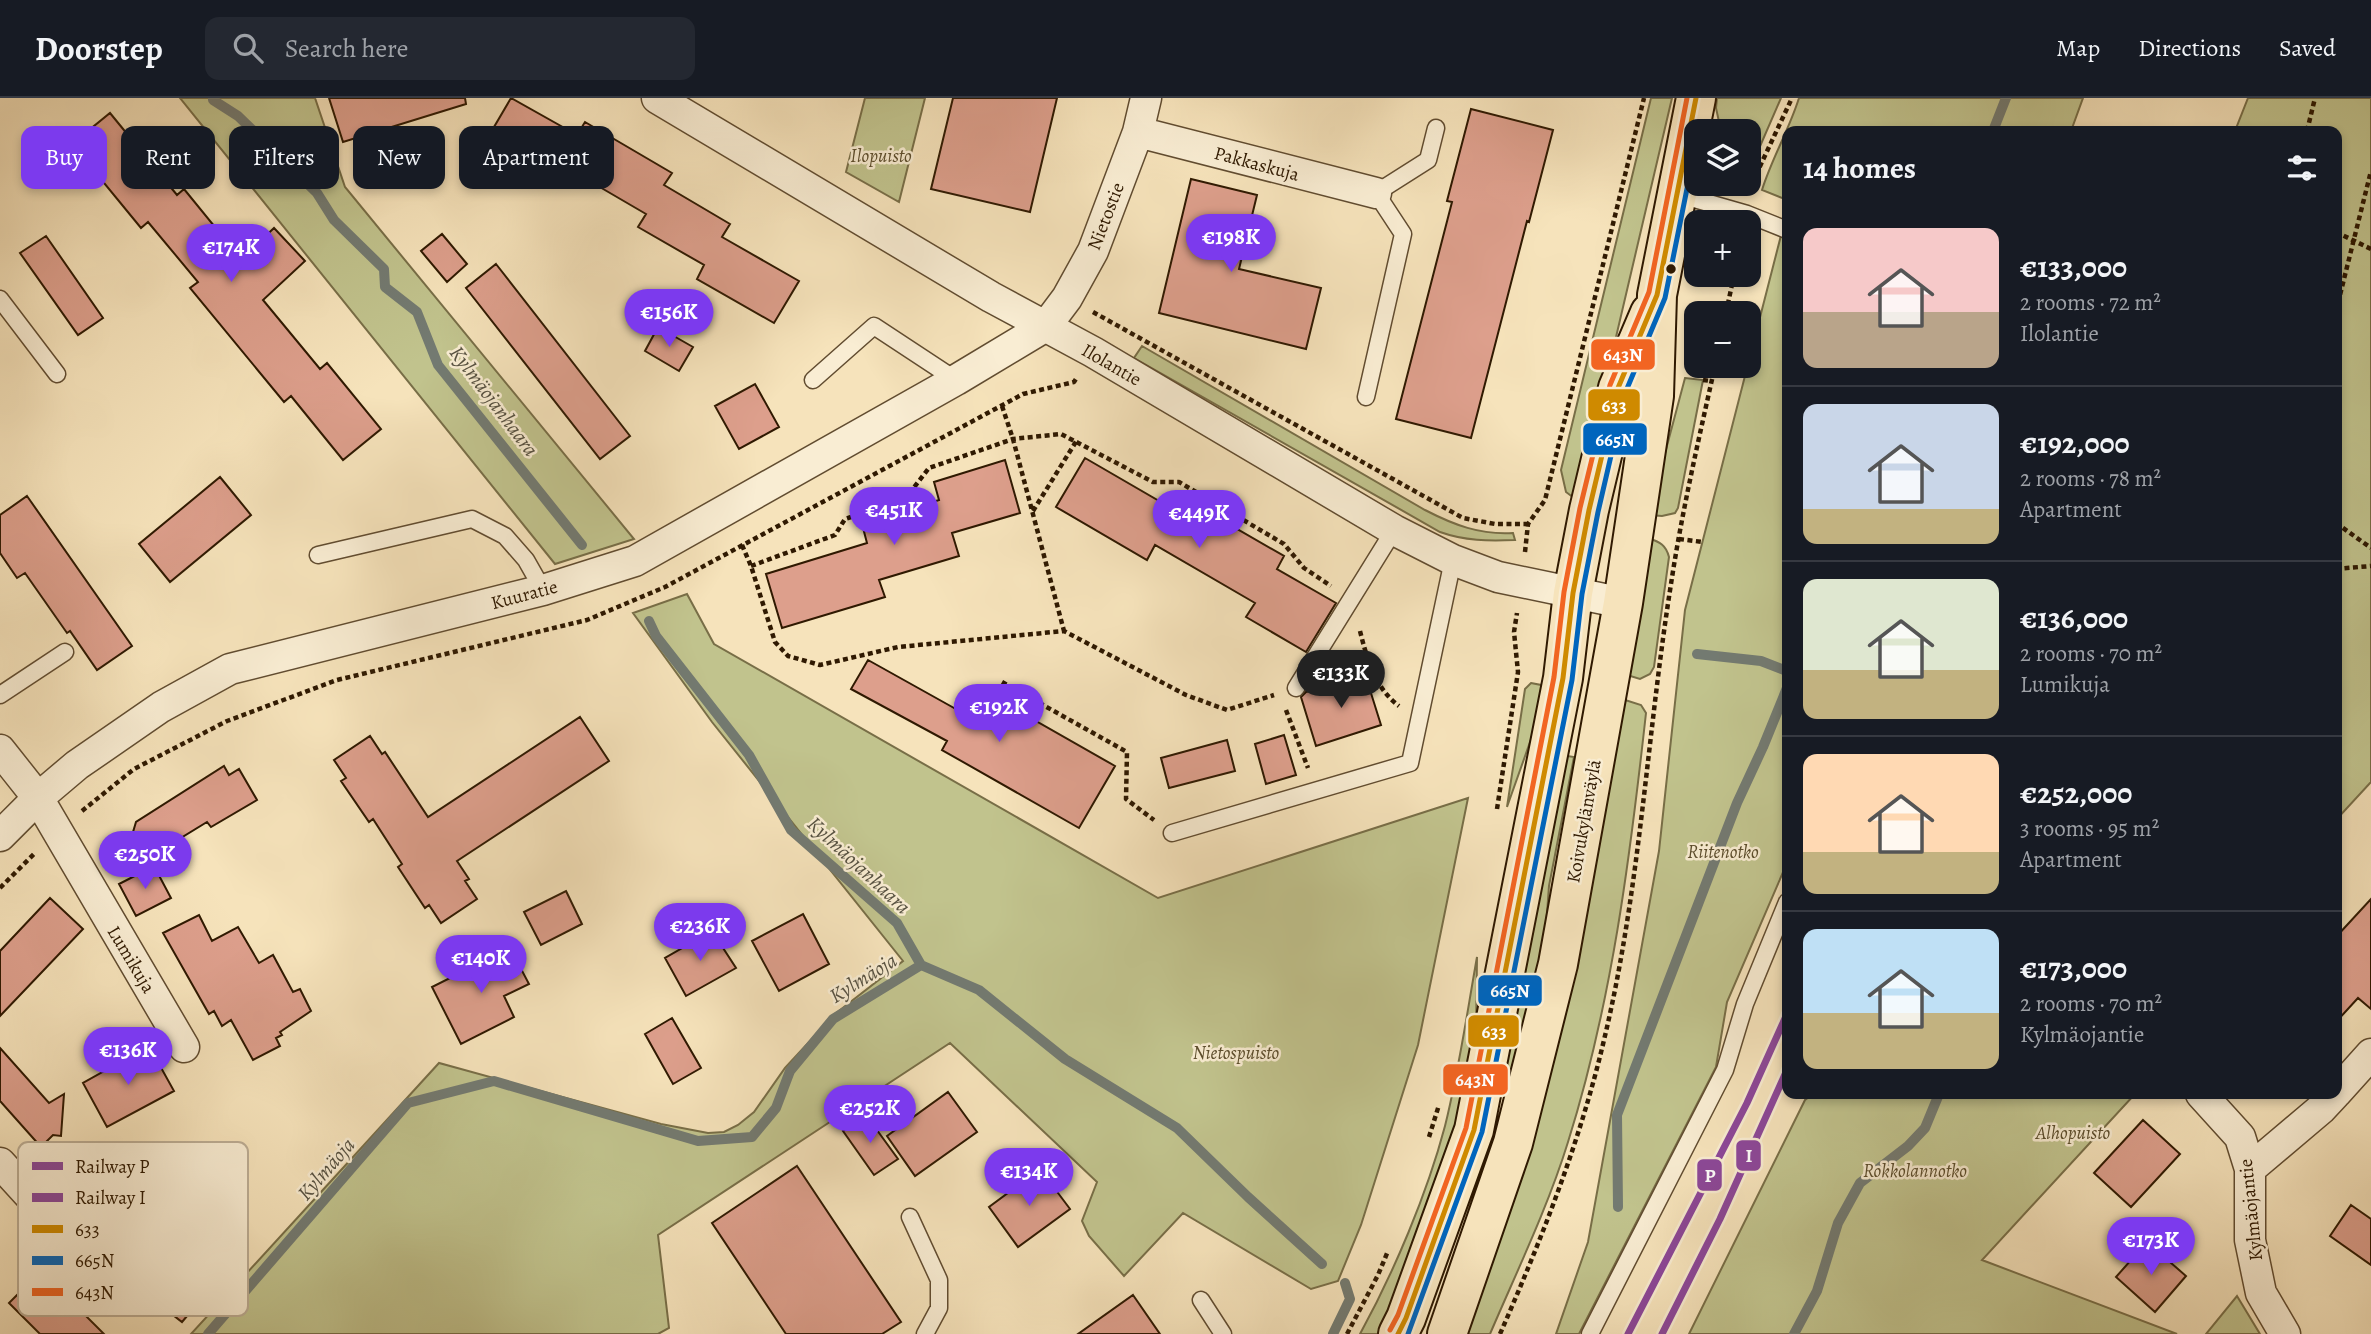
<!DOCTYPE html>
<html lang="en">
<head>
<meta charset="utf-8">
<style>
  body { margin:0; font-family:Alegreya,serif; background:#242831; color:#f1f3f6; height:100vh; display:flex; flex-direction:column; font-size:26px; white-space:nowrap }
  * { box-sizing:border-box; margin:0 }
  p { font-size:23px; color:#9ea1a6 }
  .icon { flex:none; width:38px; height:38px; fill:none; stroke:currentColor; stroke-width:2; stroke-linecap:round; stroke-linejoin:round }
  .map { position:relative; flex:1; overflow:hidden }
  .side { position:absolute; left:1782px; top:28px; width:560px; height:973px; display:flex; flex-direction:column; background:#171b24; border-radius:14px; box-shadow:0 4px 10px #0003 }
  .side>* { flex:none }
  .hud { position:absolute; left:21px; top:28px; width:665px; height:63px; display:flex; gap:14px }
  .fabs { position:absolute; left:1684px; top:21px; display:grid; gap:14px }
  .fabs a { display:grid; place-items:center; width:77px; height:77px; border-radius:14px; background:#171b24; box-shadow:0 4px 10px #0003; font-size:35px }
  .price { position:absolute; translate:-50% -60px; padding:0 16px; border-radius:24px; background:#7c3aed; color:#fff; font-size:23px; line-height:46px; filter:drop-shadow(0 2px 4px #0008) }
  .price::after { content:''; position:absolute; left:50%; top:42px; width:21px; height:16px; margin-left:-10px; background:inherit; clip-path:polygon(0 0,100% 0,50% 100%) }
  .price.active { background:#222; color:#fff }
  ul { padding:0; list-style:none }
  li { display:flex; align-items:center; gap:21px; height:175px; padding:0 21px }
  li+li { border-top:2px solid #363941 }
  li span { display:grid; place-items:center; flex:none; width:196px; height:140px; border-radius:14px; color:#555 }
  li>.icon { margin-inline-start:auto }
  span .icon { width:84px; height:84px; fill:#fffc; stroke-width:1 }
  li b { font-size:30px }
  h2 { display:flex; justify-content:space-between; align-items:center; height:84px; padding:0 21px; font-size:30px }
  .chip { padding:0 24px; border-radius:14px; background:#171b24; box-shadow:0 4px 10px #0003; font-size:24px; line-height:63px }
  .chip.active { background:#7c3aed; color:#fff }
  header { display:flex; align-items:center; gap:42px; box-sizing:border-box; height:98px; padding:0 35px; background:#171b24; border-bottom:2px solid #363941 }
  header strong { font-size:33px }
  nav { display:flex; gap:38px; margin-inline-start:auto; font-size:24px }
  .search { width:490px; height:63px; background:#242831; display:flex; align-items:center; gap:18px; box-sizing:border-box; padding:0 24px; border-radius:14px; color:#9ea1a6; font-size:26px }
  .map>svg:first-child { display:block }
  .green { fill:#c1c38d; stroke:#786e47; stroke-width:2 }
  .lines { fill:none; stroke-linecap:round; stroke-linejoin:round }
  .stream { stroke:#737a71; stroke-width:10 }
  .building { fill:#dd9f8c; stroke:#2f1901; stroke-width:2 }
  .lane-casing { stroke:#614c30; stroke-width:19 }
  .street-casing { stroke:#614c30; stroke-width:33 }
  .primary-casing { stroke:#2f1901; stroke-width:42 }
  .path { stroke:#2f1901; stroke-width:4.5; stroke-dasharray:5 3.5; stroke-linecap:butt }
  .lane { stroke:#f9edd3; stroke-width:16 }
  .street { stroke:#f9edd3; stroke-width:30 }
  .primary { stroke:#f6e3bb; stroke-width:38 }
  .bus-1-casing { stroke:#f9edd3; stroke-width:10 }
  .bus-2-casing { stroke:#f9edd3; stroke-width:10 }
  .bus-3-casing { stroke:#f9edd3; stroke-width:10 }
  .bus-1 { stroke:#cf8a00; stroke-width:5 }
  .bus-2 { stroke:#0065bd; stroke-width:5 }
  .bus-3 { stroke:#f26522; stroke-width:5 }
  .rail-1-casing { stroke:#f9edd3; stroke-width:12 }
  .rail-2-casing { stroke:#f9edd3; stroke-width:12 }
  .rail-1 { stroke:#8c4799; stroke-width:7 }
  .rail-2 { stroke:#8c4799; stroke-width:7 }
  .bus-dot { fill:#2f1901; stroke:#f9edd3; stroke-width:2.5 }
  .labels { text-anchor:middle; stroke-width:5; stroke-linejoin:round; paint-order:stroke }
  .park-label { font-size:19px; font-style:italic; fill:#5b4c2b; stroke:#f9edd3 }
  .street-label { font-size:19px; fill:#2f1901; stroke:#f9edd3 }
  .water-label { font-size:21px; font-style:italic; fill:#575242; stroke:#f9edd3 }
  .key { fill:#f9edd3; stroke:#bcad94; stroke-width:2 }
  .key-label { font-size:19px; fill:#2f1901 }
  .line-badge { stroke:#f9edd3; stroke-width:2.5 }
  .badge-label { font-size:19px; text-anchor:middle; font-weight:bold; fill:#fff }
</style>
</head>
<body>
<header>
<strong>Doorstep</strong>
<div class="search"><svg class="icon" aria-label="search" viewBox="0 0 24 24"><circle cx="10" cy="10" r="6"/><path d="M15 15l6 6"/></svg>Search here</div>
<nav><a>Map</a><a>Directions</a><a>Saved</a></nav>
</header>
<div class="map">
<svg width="2371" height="1236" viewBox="0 0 2371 1236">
  <rect width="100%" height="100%" fill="#f6e3bb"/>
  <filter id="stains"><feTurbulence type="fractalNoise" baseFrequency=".00286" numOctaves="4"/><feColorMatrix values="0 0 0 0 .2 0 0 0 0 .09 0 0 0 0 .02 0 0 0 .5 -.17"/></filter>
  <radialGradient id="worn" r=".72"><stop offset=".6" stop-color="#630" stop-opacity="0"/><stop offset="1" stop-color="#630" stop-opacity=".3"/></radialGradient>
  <path class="green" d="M180,0H315L345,89L634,441L555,466Z
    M865,0H925L899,104L846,74Z
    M1651,0H1672L1583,380L1574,400L1566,394L1561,372Z
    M1717,0H1781L1748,76V33H1721L1716,10Z
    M1799,0H2083L2071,33H1787V98L1782,100L1762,92C1772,60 1789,32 1799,0Z
    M2248,0H2371V684L2336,722V33H2235Z
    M1787,114V765L1727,904L1716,969L1579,1236H1556L1588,1144L1659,753L1685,512Z
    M1142,248L1425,412C1454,427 1480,437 1513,435L1515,442C1488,443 1465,443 1440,434L1134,260Z
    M1685,280L1703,282L1678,410L1675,415L1662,418L1650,417L1656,389Z
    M1648,440C1660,444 1666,447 1669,459L1654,569L1650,576L1640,581L1627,577Z
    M687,496L714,546L1158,800L1468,700L1418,947L1361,1127L1338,1183L1311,1191L1183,1115L1124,1178L1089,1138L1082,1123L1097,1084L950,945L658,1137L669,1230L658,1236H191L439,965L661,1026L708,1035L724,1034L738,1027L754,1014L785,970L835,916L903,863L712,624L633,515Z
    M1531,585L1541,587L1544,594L1535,630L1507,709L1525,591Z
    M1622,601L1641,607L1646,615C1630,760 1612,904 1568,1044C1548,1109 1517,1173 1490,1236H1460Z
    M1561,657L1574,659L1549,788L1545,843L1515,977L1499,975Z
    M1477,859L1476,936L1455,1041L1385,1236H1360C1394,1174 1427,1096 1445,1028C1459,972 1467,915 1477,859Z
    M1813,996H2135L1982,1162L2177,1236H1689L1805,1002Z
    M2237,1198L2260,1236H2206Z"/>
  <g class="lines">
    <path class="stream" d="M213,0V2L238,18L317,95L334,122L384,171L385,189L417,214L438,267L582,447
      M1993,33L2006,0
      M649,523L656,538L749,657L791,732L897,825L921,867
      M1697,556L1761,563L1787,573
      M1618,1109L1617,1017L1737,705L1763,649L1787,590
      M208,1236L408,1005L494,983L698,1043L752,1039L776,1010L790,973L833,921L921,867L979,892L1065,961L1177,1030L1248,1099L1322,1166
      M1333,1236L1350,1201L1345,1185
      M1794,1236L1817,1193L1838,1125L1860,1085L1908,1048L1925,1030L1939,996"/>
  </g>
  <path class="building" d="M329,0H465L466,6L343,44Z
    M511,0L577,37L585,24L672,75L664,87L730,126L722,139L799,183L774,225L697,181L704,167L638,129L646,116L562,67L554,81L487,41Z
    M953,0H1057L1030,114L931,91Z
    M1471,11L1553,32L1529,124L1527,123L1471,340L1396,321L1452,104L1447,103Z
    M110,15L177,97L184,91L241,161L274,130L305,163L263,202L320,271L327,265L381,331L343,362L291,298L284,304L190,190L198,184L148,124L141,130L72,46Z
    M1191,81L1257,97L1239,171L1321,190L1306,251L1159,215Z
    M442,136L467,166L447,184L421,153Z
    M46,138L103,220L78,237L20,155Z
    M496,166L630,338L600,361L466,190Z
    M658,229L693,249L679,273L645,253Z
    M755,286L779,329L739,351L715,308Z
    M1085,360L1173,411L1180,398L1284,458L1277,471L1336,505L1306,554L1246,519L1255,505L1155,447L1147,462L1056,409Z
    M1005,362L1020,415L952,435L959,458L879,482L885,499L782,530L766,476L867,445L862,426L939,402L934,384Z
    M220,379L251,417L170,484L139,446Z
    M27,398L132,548L97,572L70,533L67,535L25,475L17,480L0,455V417Z
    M868,562L963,615L978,590L1115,668L1079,730L942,652L947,643L851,591Z
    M1365,576L1381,627L1316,648L1301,599L1306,594Z
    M580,619L609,663L457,763L469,781L465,783L477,801L441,825L429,807L425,810L398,769L402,766L373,721L369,724L341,683L346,680L334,662L370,638L382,656L385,654L428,719Z
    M1284,637L1296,677L1266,686L1255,646Z
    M1227,642L1235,673L1169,690L1161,660Z
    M224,668L229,677L239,671L257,702L211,729L207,724L148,760L133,734L136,724Z
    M154,768L171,800L136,818L119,786Z
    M566,793L582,826L541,847L524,814Z
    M50,800L83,831L0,918V853Z
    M2371,801V911L2358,900L2336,924V839Z
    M803,816L829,866L779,893L752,843Z
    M199,817L212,843L238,829L259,865L273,857L293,894L300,891L311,913L280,934L282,937L276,940L280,948L253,962L231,922L222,928L214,913L209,916L163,835Z
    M712,833L736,870L686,898L665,860Z
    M510,850L529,886L504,898L514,919L461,946L432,889Z
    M672,920L701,970L673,986L645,936Z
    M149,948L174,993L107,1029L83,985Z
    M0,950L49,1005L64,996L61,1038L53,1037L41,1049L0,1003Z
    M948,994L977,1034L915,1078L887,1038Z
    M866,1017L898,1061L874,1077L843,1033Z
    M2143,1022L2180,1056L2131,1109L2094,1075Z
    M797,1068L901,1224L882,1236H786L712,1125Z
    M1040,1071L1070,1111L1018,1149L989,1109Z
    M2351,1107L2371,1121V1167L2330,1138Z
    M2147,1144L2186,1178L2155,1214L2116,1179Z
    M177,1176L204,1198L182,1224L155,1203Z
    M36,1178L54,1197L60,1192L104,1236H40L9,1205Z
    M1133,1197L1160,1236H1078Z"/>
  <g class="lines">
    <g class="lane-casing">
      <path id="lane" d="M1677,96L1747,116L1787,132
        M0,201L57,276
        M813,282L874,228L956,282
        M1366,299L1403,136L1376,95L1428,62L1436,30
        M318,457L472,421L505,438L526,462L543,492
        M1296,590L1394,432
        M0,597L65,554
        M1172,735L1410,665L1453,462
        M910,1119L939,1182V1210L925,1236
        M1201,1202L1223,1236
        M1590,1236L1725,972L1745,906L1787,804"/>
    </g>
    <g class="street-casing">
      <path id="street" d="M657,0L991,199L1093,254L1394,432L1453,462L1498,479L1623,505
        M1138,34L1376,95
        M0,652L38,700L184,949
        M0,738L38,700L77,667L161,609L230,571L543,492L635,463L956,282L1046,228L1067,200L1093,153L1138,34L1146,0
        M2336,995L2371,956
        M2201,996L2240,1039L2250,1071V1142L2261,1195L2285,1236
        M0,1065L43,1112
        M2250,1071L2321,1011L2335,996"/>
    </g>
    <g class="primary-casing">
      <path id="primary" d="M1398,1236L1406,1220L1474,1032L1563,580L1573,495L1589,412L1618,290L1650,215
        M1447,1236L1513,1045L1558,866L1623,505L1654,298L1657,197L1696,0"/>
    </g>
    <path class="path" d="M2307,33L2315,0
      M1752,93L1754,81L1792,0
      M2336,134L2371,151
      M2336,213L2371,73
      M1093,214L1463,420L1495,426H1528
      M1726,215L1734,177
      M1703,282L1711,283
      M1002,308L1013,341L1064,533
      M1033,413L1077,342
      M2336,425L2371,450
      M1679,441L1703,444
      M742,447L751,468L775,544L788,558L820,567L898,549L1064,533L1186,597L1227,612L1274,597
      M1525,454L1528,426L1545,402L1644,0
      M751,468L835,437L845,421L905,401L929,370L1013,341L1061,336L1153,384H1179L1284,446L1304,470L1331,488
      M2336,471L2371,468
      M1360,533C1367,561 1375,590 1399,608
      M1335,577L1369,566
      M1002,584L1127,654L1126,701L1154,722
      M1286,612L1308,670
      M1497,711L1518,574L1514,534L1517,515
      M82,713L134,671L227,623L337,582L587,522L665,489L1023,296L1074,284L1076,281
      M0,790L34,756
      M1429,1039L1439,1007
      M1347,1236L1378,1177L1388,1153
      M1500,1236C1542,1140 1580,1044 1604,942C1640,792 1647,637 1671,486C1682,413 1699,340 1715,268"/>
    <use href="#lane" class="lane"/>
    <use href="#street" class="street"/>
    <use href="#primary" class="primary"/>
    <g class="bus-1-casing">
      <path id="bus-1" d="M1398,1236L1406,1220L1474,1032L1563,580L1573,495L1589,412L1618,290L1657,197L1696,0"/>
    </g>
    <g class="bus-2-casing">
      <path id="bus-2" d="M1408,1236L1482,1034L1572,582L1582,496L1598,414L1626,293L1665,200L1696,46"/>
    </g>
    <g class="bus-3-casing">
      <path id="bus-3" d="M1390,1232L1398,1217L1466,1030L1554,579L1564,494L1580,410L1610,287L1649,194L1687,0"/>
    </g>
    <use href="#bus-1" class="bus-1"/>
    <use href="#bus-2" class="bus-2"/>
    <use href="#bus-3" class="bus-3"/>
    <g class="rail-1-casing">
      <path id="rail-1" d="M1628,1236L1747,1005L1787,916"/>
    </g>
    <g class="rail-2-casing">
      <path id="rail-2" d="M1662,1236L1720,1121L1787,972"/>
    </g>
    <use href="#rail-1" class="rail-1"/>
    <use href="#rail-2" class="rail-2"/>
  </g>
  <circle class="bus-dot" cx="1671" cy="171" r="6"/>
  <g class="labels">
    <g class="park-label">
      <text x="881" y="64">Ilopuisto</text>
      <text x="1723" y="760">Riitenotko</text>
      <text x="1236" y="961">Nietospuisto</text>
      <text x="2073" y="1041">Alhopuisto</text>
      <text x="1915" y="1079">Rokkolannotko</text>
    </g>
    <g class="street-label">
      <text transform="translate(1257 65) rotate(15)" y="7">Pakkaskuja</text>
      <text transform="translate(1105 118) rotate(-69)" y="7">Nietostie</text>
      <text transform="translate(1112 266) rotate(30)" y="7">Ilolantie</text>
      <text transform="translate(524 496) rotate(-15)" y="7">Kuuratie</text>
      <text transform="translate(1583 723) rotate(-80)" y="7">Koivukylänväylä</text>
      <text transform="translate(132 861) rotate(59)" y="7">Lumikuja</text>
      <text transform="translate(2250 1112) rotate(-96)" y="7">Kylmäojantie</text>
    </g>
    <g class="water-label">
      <text transform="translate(494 303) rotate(53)" y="7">Kylmäojanhaara</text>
      <text transform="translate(859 767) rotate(43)" y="7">Kylmäojanhaara</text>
      <text transform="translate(863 880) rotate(-32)" y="7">Kylmäoja</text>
      <text transform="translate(326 1071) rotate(-49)" y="7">Kylmäoja</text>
    </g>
  </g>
  <rect x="18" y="1044" width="230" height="174" rx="10" class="key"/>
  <rect x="32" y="1064" width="31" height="8" fill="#8c4799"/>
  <rect x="32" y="1095" width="31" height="9" fill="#8c4799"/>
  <rect x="32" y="1127" width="31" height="8" fill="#cf8a00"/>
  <rect x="32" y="1158" width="31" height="9" fill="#0065bd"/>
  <rect x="32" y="1190" width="31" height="8" fill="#f26522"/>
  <g class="key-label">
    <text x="75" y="1075">Railway P</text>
    <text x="75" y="1106">Railway I</text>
    <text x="75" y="1138">633</text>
    <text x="75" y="1169">665N</text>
    <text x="75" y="1201">643N</text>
  </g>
  <g class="line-badge">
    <rect x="1590" y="240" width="66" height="33" rx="7" fill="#f26522"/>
    <rect x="1587" y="290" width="54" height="34" rx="7" fill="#cf8a00"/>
    <rect x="1582" y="324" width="66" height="34" rx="7" fill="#0065bd"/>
    <rect x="1477" y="876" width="66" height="33" rx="7" fill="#0065bd"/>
    <rect x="1467" y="916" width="53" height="34" rx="7" fill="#cf8a00"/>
    <rect x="1442" y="965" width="67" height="33" rx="7" fill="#f26522"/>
    <rect x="1735" y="1041" width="27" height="33" rx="7" fill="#8c4799"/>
    <rect x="1696" y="1060" width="27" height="34" rx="7" fill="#8c4799"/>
  </g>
  <g class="badge-label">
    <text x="1623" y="263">643N</text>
    <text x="1614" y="314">633</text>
    <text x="1615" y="348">665N</text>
    <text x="1510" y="899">665N</text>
    <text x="1494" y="940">633</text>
    <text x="1475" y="988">643N</text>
    <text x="1749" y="1064">I</text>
    <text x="1710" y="1084">P</text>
  </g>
  <rect width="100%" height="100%" filter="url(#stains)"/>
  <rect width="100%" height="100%" fill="url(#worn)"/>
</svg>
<div class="fabs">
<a><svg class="icon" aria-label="layers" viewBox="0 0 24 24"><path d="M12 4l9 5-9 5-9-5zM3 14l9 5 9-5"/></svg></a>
<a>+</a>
<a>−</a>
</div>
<b class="price" style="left:1231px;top:176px">€198K</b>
<b class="price" style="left:231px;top:186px">€174K</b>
<b class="price" style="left:669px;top:251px">€156K</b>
<b class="price" style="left:894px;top:449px">€451K</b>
<b class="price" style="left:1199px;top:452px">€449K</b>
<b class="price active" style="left:1341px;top:612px">€133K</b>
<b class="price" style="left:999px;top:646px">€192K</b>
<b class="price" style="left:145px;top:793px">€250K</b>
<b class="price" style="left:700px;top:865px">€236K</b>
<b class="price" style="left:481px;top:897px">€140K</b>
<b class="price" style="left:128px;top:989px">€136K</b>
<b class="price" style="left:870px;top:1047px">€252K</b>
<b class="price" style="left:1029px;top:1110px">€134K</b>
<b class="price" style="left:2151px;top:1179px">€173K</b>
<div class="hud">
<a class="chip active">Buy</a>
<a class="chip">Rent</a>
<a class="chip">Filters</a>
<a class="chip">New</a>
<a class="chip">Apartment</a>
</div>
<section class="side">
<h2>14 homes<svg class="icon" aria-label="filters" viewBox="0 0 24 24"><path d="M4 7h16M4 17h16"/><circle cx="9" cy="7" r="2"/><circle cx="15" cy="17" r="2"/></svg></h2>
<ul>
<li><span style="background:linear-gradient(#f6c9c9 60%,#b9a48a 0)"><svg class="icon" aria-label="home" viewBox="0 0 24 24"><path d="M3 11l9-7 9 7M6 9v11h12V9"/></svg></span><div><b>€133,000</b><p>2 rooms · 72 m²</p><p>Ilolantie</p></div></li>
<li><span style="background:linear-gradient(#c9d6e8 75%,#c2b280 0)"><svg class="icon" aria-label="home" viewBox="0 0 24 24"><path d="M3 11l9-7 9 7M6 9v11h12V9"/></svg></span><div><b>€192,000</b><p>2 rooms · 78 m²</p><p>Apartment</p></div></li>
<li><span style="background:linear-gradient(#dfe7d0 65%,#c2b280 0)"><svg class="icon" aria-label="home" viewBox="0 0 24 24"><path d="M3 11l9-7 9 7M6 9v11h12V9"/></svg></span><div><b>€136,000</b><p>2 rooms · 70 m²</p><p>Lumikuja</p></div></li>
<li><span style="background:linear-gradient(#ffd9b3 70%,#c2b280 0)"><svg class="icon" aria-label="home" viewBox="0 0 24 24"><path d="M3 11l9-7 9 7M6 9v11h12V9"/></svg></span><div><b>€252,000</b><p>3 rooms · 95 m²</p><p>Apartment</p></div></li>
<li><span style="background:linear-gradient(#bfe0f5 60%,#c2b280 0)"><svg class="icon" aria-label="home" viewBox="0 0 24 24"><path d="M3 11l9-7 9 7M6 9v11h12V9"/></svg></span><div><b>€173,000</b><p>2 rooms · 70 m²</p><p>Kylmäojantie</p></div></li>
</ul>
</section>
</div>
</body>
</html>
